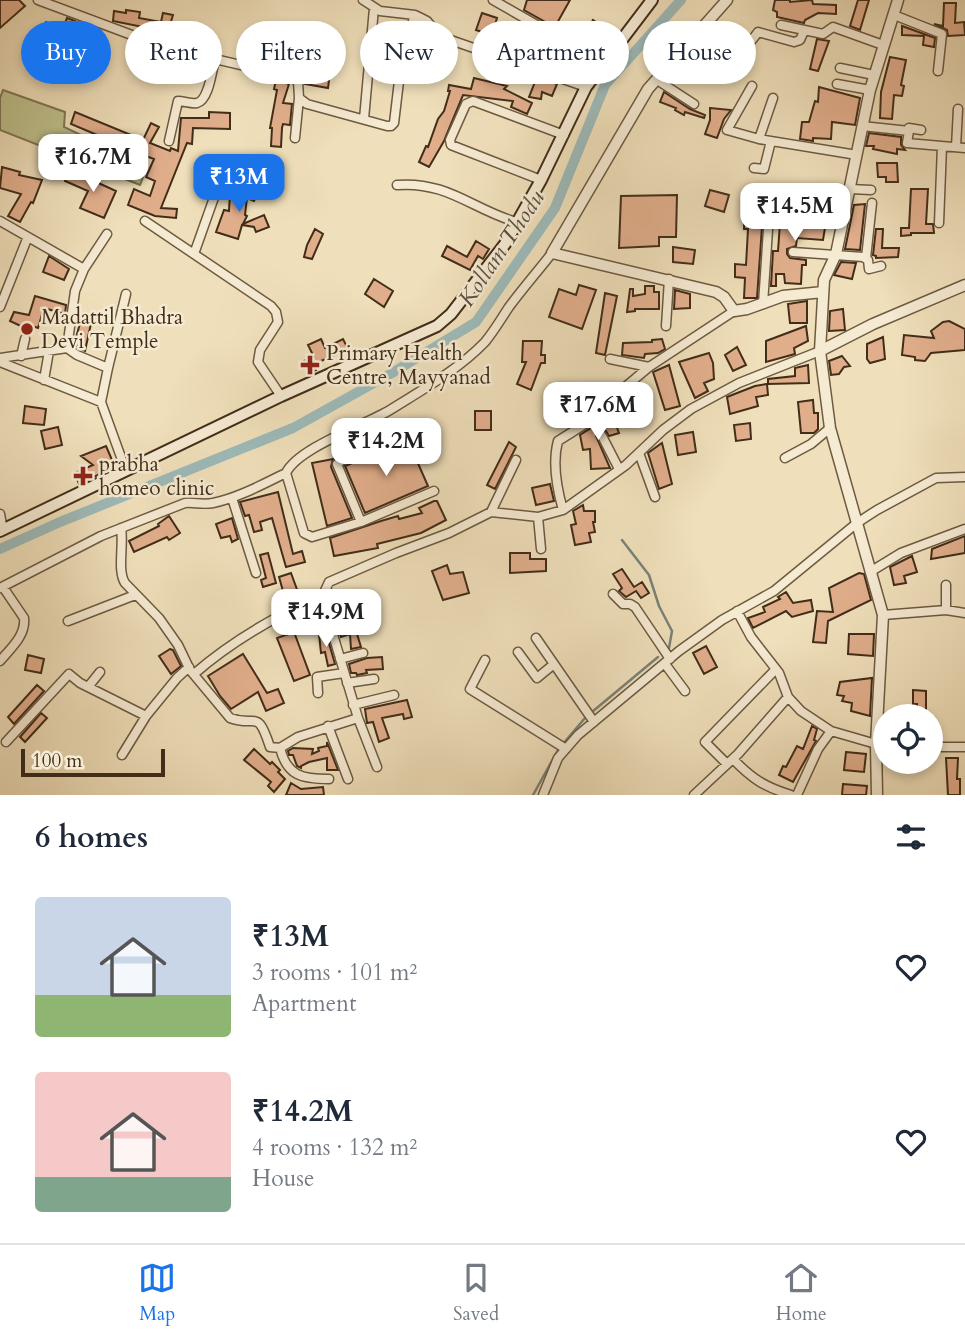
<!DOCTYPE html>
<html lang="en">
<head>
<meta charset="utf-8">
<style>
  body { margin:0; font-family:Cardo,serif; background:#f6f6f7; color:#1f2937; height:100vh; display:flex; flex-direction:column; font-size:26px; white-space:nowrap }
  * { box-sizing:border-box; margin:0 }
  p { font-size:23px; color:#747a83 }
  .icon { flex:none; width:38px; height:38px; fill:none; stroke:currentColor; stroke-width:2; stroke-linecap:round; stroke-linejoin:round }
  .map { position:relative; height:795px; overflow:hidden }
  .side { display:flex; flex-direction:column; background:#fff; flex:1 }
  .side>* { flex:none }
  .guide { position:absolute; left:21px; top:21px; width:924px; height:63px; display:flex; gap:14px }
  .tools { position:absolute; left:873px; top:704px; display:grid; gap:14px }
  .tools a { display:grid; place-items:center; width:70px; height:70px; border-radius:50%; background:#fff; box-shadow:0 4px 10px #0003; font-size:35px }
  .scale { position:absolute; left:21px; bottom:18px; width:144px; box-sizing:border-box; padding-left:7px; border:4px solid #422d19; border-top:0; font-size:19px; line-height:24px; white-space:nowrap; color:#422d19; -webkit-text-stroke:5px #f5ead2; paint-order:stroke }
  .price { position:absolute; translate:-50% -60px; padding:0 16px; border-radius:14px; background:#fff; color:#222; font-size:23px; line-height:46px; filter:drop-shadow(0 2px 4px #0008) }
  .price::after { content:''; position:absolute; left:50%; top:42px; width:21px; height:16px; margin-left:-10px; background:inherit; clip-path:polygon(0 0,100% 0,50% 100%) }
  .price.selected { background:#1a73e8; color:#fff }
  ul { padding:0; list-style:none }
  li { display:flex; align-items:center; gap:21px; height:175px; padding:0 35px }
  li span { display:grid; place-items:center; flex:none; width:196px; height:140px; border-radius:7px; color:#555 }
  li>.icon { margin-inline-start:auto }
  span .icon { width:84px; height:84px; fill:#fffc; stroke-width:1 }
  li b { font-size:30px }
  h2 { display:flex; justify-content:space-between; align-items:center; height:84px; padding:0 35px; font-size:30px }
  .chip { padding:0 24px; border-radius:32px; background:#fff; box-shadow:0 4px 10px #0003; font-size:24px; line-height:63px }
  .chip.selected { background:#1a73e8; color:#fff }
  .menu { display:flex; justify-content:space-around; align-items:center; height:98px; border-top:2px solid #e0e1e3; background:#fff; font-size:19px; color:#747a83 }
  .menu a { display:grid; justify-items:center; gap:4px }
  .menu .selected { color:#1a73e8 }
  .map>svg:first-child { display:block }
  .green { fill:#bec08c; stroke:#807652; stroke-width:2 }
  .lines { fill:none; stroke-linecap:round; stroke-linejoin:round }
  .stream { stroke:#798279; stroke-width:2.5 }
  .canal { stroke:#9dbab9; stroke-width:10 }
  .building { fill:#e1ae8c; stroke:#422d19; stroke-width:2 }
  .minor-casing { stroke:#6d5a41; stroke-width:11 }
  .tertiary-casing { stroke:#6d5a41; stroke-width:13 }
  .secondary-casing { stroke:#422d19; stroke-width:14 }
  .minor { stroke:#f5ead2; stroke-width:8 }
  .tertiary { stroke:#f5ead2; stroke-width:10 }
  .secondary { stroke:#f5ead2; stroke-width:10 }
  .poi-dot { fill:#8f2418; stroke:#f5ead2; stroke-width:2.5 }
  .labels { text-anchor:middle; stroke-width:5; stroke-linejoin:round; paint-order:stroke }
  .poi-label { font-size:21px; fill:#422d19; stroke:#f5ead2; text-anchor:start }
  .water-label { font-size:23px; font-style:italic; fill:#595041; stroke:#f5ead2 }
</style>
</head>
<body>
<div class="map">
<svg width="965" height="795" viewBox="0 0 965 795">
  <rect width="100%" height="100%" fill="#efdfba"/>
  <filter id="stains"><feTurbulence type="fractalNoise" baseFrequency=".00286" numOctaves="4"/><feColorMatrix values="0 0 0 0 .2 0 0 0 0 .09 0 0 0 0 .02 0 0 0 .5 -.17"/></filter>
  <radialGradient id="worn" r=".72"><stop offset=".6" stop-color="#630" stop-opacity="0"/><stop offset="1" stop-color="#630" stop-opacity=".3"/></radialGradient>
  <path class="green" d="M3,90L65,112L64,127L147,167L140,185L0,130V98Z"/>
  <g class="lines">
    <path class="stream" d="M622,540L649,575L659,606L672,631L669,648
      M592,712L658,657
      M562,745L585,718
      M533,795L558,750"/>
    <path class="canal" d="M0,549L60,522L293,428L392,373L476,322L555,208L605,85L681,0"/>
  </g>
  <path class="building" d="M0,0H19L25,6L0,28Z
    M527,0H570L556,25L550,22L549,24L524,10Z
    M775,0H790V2L812,0L813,4L836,5V14L818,13L805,20L804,23L777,17V12L773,10Z
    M858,0H869L860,30L850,26Z
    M944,3H956L955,23L964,22L965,35L948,36L947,30L934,24L943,26Z
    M126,10L140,12L139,18L161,22L163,13L173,15L170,25L195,26V42H178V34L113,21L114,11L126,13Z
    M482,13L497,18L492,35L476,30Z
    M67,18L75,21L71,31L69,30L65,45L40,33L46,22L62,30Z
    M593,20L605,28L594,46L582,38Z
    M902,26L935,38L934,47L923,45L924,36L902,35Z
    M531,29L545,37L541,49L579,68L575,76L542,65L546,56L537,63L519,56L524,41L527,42Z
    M817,39L829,41L818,71L810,69Z
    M890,57L906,60L901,85L904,86L902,96L894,95L892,119L880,118L881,92Z
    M307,68L330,72L328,88L305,84Z
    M537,77L557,84L552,96L542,92L541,99L529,97Z
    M474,78L507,86L504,89L532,103L527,114L511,107L513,101L463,95L444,141L429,167L419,162L426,146L428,147L438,119L444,111L450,91H448L449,85L471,89Z
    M276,80L289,84L283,103L292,104L290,125L283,124L282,128L281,147L271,146L272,128H270L277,90L274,89Z
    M819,87L860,98L855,125L832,122L831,139L813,138V141L800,139L802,122H809L815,101L818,102Z
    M664,92L690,109L705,115L704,118L685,112L684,115L675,110L676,108L660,102Z
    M710,108L731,110L724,119L717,138L705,134L710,120Z
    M75,112L143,140L151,123L159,127L150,143L170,151L171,148L178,151L181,118H209V112L230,113V129L193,128L192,144L187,143L161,208L177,209L176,218L155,216L128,205L134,189L150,196L155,181L146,177L154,159L101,139L102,137L71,124Z
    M869,133L901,137V145L905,150L897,149V154L873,149L874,146H866Z
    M877,163H897L898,182H886V177H878Z
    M2,167L20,172L19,175L42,180L33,203L31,202L20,222L8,216L21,194L0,188Z
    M70,170L116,191L104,218L80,208L88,191L65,181Z
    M228,184L257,194L254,201L247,198L245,215L247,216L243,224L264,215L269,227L256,232L254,227L242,225L238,239L216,232L224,210L229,211L230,193H227Z
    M911,189H928L926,224H933L934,233H911V235L901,236V228H909Z
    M710,190L729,195L724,212L705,206Z
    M677,195L676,237H659V246L619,248L621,196Z
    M755,196L764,198L757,298H744L745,278L735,277V264L746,265L748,229H744V219L749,201L752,202Z
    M865,204L860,250L845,249L854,205Z
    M781,209L800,210V213L827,216L823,240L797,238L796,246L787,249V254L790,258L806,260V265H802L801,284L785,283L784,274H776V286H771L773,251H778Z
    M315,229L323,234L312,259L304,257L307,245Z
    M876,229H883L882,248H899L898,257L876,258V256L873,255Z
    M476,241L489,249L483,259L478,256L470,270L442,256L447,246L467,257Z
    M673,247L695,250L693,264L673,262Z
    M49,256L69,269L64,280L43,272Z
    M841,262L856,263L852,279L834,275Z
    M374,279L393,291L384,307L365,294Z
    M579,285L596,290L582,329L549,317L559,289L576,295Z
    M645,286H654V292H659V309H635V311L627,312L630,289H633V296L645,294Z
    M675,290L690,294V308L674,309Z
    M605,293L617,296L605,355L596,353Z
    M35,296L66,305L64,324L58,322L61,313L44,308L38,328L26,324L25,328L10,321L14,312L29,315Z
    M807,301V323H790L788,304Z
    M843,309L845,330L829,331L830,311Z
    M82,316L92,319L85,351L74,345Z
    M949,321L965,329V350L931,353L925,361L915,360V357L902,355L904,335L934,338L931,331L943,322Z
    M806,326L808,341L794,348L795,354L766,362V341Z
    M883,337L885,359L870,363L867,359V344Z
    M321,339L325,348L343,339L348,349L314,364L316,370L309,373L304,361L314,357L308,345Z
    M662,339L665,349L658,353L645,354L644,358L622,355L623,343L652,342V340Z
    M523,341H542L541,355H545V363H541L531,390L517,384L526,362H522Z
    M737,347L746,365L733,371L725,355Z
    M709,353L713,363L714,379L704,383L708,391L695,398L679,362Z
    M842,356L850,366L844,367L839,374L831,375L829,361Z
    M669,365L680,406L665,410L653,372Z
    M808,365L809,383L768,384V379L795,376V368Z
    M767,384L768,395L756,397L758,406L730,414L727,397L755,386Z
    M594,387L601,400L591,412L582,394Z
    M631,390L637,402L641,400L649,418L634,424L621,399Z
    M557,399L574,400V418L556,417Z
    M813,400L814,413H818V429L814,433H801L798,402Z
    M25,406L46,409L44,425L23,423Z
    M475,411H491V430H475Z
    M611,412L619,433L609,436L606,431L602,430L597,432L596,436L610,468L591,469L590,449L583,450L580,435L591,428L602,426L600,422Z
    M750,423L751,439L736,441L734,425Z
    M58,427L62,445L45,449L41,431Z
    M693,432L696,452L678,455L675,435Z
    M509,442L516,447L495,489L487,485Z
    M409,443L428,486L365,513L345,466L364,458L367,463Z
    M662,443L672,484L659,489L648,453Z
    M106,446L115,467L79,484L75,473L93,465L81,456Z
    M333,459L331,467L352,518L327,526L312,463Z
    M550,484L554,501L536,505L532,488Z
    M278,492L293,554L302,551L305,562L286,567L272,518L260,522L262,530L254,532L249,515L245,516L240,502Z
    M434,501H437L446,520L421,533L377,544L378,548L334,556L330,538L381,521L398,516L399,519L422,513L419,508Z
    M583,505L584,511H595V522H593L595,532L589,533L591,542L575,545L571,525L576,524L573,511Z
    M169,516L180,533L169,540L167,537L134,552L129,541L159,526L158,524Z
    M232,518L238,539L232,542L230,536L221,538L216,524Z
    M965,536V553L931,559L932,549Z
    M268,553L276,583L263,587L261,580L266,578L260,555Z
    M510,553H530V559H546V571L510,573Z
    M912,556L917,572L904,576L906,583L894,585L890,567Z
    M447,565L450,574L463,572L469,593L443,600L432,571Z
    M622,569L634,587L642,582L649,593L641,598L636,591L626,597L619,591L622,588L613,574Z
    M291,573L299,595L285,598L279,577Z
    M859,573L864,574L871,600L828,621L826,643L813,642L817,611L833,612L829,588Z
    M786,592L793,603L811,600L813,611L792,617L786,611L753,628L748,618L765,612L763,607L780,599L778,597Z
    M340,594H349V608L361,647L351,649L350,634L341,637L339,631H342L337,611L341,610Z
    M294,632L310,675L294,681L277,638Z
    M326,633L335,664L328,666L325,652L321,653L319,634Z
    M849,634H874L873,656L848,654Z
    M706,646L717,667L704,674L693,653Z
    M170,649L173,650L181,666L171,674L159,656Z
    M243,654L267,693L278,689L284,703L266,711L258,692L231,709L220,696L208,676Z
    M28,655L44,659L41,673L25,670Z
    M382,657L383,669L366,670L367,673L357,675L356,673H351L349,664L367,658Z
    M872,678L870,716L851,711L852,703L842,701L844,696L837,695L840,682Z
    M37,685L44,691L14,724L8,717Z
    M913,690L926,691V712H917V704H913Z
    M407,700L412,717L404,719L403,714L382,718L389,738L379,742L373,722L367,723L365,709Z
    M41,713L47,718L25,742L20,737Z
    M812,726L817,729L814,740L816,741L793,782L779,775L783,766L786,767L797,746L803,749Z
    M327,742L338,770H327V758L309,762L301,766V768L297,766L293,755H289L288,751L293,748L313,749L312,754L319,751L318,748L327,746Z
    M254,749L270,764L272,762L280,770L278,772L285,779L274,792L268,786L271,782L244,760Z
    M846,752L866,754L864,772L844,770Z
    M946,758H958L957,779H960V795H948Z
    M291,783L301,789L323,787L324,795H286Z
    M843,784L867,786L866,795H842Z"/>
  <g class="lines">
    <g class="minor-casing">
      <path id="minor" d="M38,0L164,47L287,76L298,81L299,98L307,104L387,126H391L394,123L402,56L415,15
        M363,0L380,11L415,15L427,21L439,36L586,87
        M493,0L603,63
        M894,15L942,34L938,71
        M704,25L736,47C747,49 752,40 758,32L794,42L800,40L804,31
        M781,25L823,34L833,27L883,45
        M840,68L874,75
        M713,71L736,47
        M657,80L694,104
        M298,81L305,39
        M837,84L870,90
        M752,86L727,130L759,139
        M773,98L759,139L857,155
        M364,119L374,8
        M862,126L909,131L907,143L965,148
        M909,131V128L921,130
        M295,138L299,98
        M169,141L178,101C184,101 191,104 197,103C209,100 212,70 215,59
        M956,147L958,109
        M754,168L764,169L771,141
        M541,180L451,145L450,140L466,104L473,101L564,135
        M397,185C448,181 473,210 519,223
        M850,189L871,190
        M0,221L84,269L75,291L67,348L77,355L108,368L101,402L126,471
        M145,221L271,306L276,312L278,322L260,350L258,362L281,396
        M939,223L942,146
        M793,252L863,257L868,260L869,269L881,266
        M194,254L222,175L267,190
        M866,258L872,203
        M84,269L107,234
        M763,304L770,200
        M0,307L27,239
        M666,326L669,279
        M21,356L25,339
        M0,358L67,348
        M610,359L649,367
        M0,362L101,402
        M108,368L126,294
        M44,380L49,351
        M602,436L619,469
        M338,437L348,456
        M639,453L655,497
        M785,458L811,444L830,428
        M286,473L304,533L312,537L361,522L434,491
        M232,498L256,573
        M563,510C557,489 552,463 558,441L596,417L612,398L649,367L734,311
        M491,512L538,517
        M0,514L2,525L5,529
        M361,522L337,464L348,456L387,443
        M121,528C124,544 117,571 125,583L159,618L178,645L190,670L230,718C257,728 257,707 270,747L280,748L298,737L358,718L328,618L323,595L329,582L396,553L449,533L491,512L516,460
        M541,549L538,517L563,510L626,465L663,430L691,409L739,383L820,351
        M870,572L901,553L965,529
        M0,588L101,536L185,503C194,502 202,505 213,503C238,498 263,484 286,473C298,448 365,425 390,410C422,390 458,370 485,342C494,331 501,319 509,307C523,288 538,271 552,253
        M613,594L623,604H630L635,607L670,659
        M946,610V585
        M737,611L751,637L779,673L788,697L801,711L831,731
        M883,615L946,610L965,613
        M68,621L135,595
        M536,638L594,722
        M518,652L537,678L554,664
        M340,659L363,653
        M485,660L470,689L566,749
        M0,661C10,649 26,636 24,618L3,587
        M665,664L685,691
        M194,674C233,640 275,616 323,595
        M347,683L374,679
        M88,687L100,672
        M318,693L317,677L344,673
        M353,705L394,695
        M358,718L377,767
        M328,726L348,779
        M6,742L69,674L80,683L146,716L177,678L189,667
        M931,747H965
        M280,748C287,776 302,779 329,779
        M122,755L146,716
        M733,759C752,779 765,787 791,795
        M727,764L705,742L776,669
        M543,795L558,758L578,735L679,651L722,620L774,591L857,523L877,510L936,478L965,477
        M694,795L738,754L788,697
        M797,795L818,749L831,731L876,744L886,745"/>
    </g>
    <g class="tertiary-casing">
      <path id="tertiary" d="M727,0L648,89L552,253L716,292L724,297L734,311L747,309L783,296L823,292
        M820,351L824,280L836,254L870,90L898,0
        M877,795L876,744L883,615L830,428L820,351L873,324L965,285"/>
    </g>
    <g class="secondary-casing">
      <path id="secondary" d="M0,531L281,396L437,326L451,314L505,244L541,180L586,87L652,0"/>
    </g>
    <use href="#minor" class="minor"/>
    <use href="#tertiary" class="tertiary"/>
    <use href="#secondary" class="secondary"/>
  </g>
  <g class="poi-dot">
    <circle cx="27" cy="329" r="7"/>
    <path d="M306.5 354.5h7v7h7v7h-7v7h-7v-7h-7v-7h7z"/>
    <path d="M79.5 465.5h7v7h7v7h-7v7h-7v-7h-7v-7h7z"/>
  </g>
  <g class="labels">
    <g class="poi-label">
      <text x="41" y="324">Madattil Bhadra<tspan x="41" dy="24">Devi Temple</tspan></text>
      <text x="326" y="360">Primary Health<tspan x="326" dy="24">Centre, Mayyanad</tspan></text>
      <text x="99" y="471">prabha<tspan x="99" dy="24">homeo clinic</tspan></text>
    </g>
    <g class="water-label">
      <text transform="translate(501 248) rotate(-56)" y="8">Kollam Thodu</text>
    </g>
  </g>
  <rect width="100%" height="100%" filter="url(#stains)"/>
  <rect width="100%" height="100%" fill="url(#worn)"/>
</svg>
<div class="tools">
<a><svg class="icon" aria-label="locate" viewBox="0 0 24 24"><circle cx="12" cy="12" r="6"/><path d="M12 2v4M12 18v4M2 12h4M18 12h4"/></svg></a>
</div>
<div class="scale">100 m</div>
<b class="price" style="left:93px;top:194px">₹16.7M</b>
<b class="price selected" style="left:239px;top:214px">₹13M</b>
<b class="price" style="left:795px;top:243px">₹14.5M</b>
<b class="price" style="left:598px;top:442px">₹17.6M</b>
<b class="price" style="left:386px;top:478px">₹14.2M</b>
<b class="price" style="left:326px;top:649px">₹14.9M</b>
<div class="guide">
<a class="chip selected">Buy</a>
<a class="chip">Rent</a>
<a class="chip">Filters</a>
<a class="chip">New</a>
<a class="chip">Apartment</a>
<a class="chip">House</a>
</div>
</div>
<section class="side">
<h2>6 homes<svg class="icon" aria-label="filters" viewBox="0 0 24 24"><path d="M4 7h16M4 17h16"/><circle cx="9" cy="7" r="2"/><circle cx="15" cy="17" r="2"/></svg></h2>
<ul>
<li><span style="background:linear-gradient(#c9d6e8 70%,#8fb573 0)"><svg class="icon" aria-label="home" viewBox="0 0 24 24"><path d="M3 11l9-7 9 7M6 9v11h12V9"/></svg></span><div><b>₹13M</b><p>3 rooms · 101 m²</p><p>Apartment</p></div><svg class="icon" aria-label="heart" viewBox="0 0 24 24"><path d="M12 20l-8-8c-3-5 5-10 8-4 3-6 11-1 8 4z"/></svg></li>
<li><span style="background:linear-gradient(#f6c9c9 75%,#7fa58c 0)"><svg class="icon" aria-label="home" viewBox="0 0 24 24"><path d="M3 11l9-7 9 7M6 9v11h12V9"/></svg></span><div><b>₹14.2M</b><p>4 rooms · 132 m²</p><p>House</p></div><svg class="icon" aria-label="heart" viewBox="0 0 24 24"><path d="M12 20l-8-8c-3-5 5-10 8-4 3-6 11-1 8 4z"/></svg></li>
</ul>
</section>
<nav class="menu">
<a class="selected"><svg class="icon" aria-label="map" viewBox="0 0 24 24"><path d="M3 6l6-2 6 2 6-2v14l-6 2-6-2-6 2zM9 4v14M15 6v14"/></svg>Map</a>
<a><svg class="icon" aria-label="saved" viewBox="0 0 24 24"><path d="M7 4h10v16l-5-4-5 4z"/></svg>Saved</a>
<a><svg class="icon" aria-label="home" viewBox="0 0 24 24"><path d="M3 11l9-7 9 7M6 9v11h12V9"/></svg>Home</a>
</nav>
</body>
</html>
